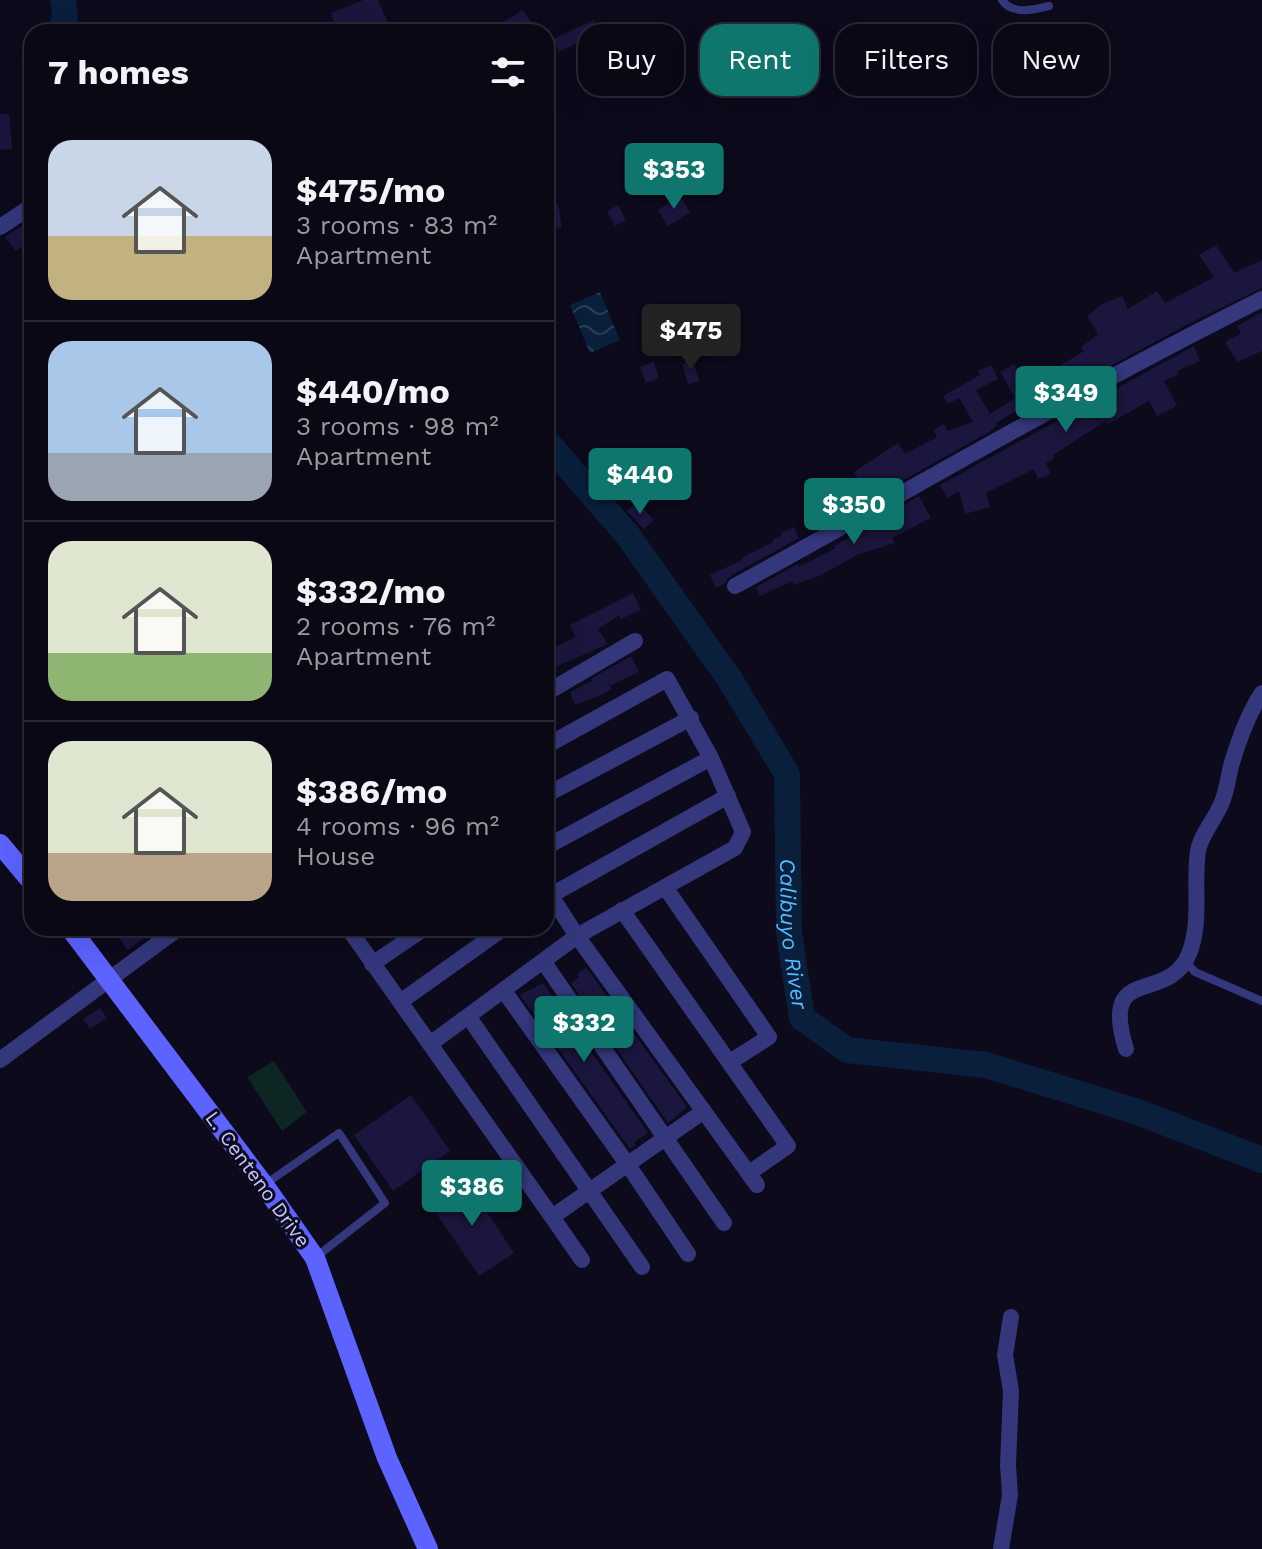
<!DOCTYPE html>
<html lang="en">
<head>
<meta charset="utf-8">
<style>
  body { margin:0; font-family:"Work Sans",sans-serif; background:#12111d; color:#f1f3f6; height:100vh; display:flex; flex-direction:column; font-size:30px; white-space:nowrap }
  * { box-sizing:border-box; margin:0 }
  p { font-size:26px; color:#999aa0 }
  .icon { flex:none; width:44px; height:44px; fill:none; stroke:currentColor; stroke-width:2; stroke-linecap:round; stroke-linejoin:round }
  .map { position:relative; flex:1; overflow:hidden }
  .details { position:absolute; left:24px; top:24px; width:530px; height:912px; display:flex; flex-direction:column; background:#090814; border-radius:24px; box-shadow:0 8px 32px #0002,0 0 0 2px #292934 }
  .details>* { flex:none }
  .hud { position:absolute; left:578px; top:24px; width:564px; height:72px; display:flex; gap:16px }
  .price { position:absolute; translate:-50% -68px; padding:0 18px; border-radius:8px; background:#0f766e; color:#fff; font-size:26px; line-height:52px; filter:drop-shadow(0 2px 4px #0008) }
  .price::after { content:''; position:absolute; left:50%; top:48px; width:24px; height:18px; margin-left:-12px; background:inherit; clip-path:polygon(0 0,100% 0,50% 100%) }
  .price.selected { background:#222; color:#fff }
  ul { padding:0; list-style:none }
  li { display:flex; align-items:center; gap:24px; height:200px; padding:0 24px }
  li+li { border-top:2px solid #292934 }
  li span { display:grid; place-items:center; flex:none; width:224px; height:160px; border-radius:24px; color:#555 }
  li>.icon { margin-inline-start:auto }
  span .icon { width:96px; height:96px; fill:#fffc; stroke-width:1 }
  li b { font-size:34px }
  h2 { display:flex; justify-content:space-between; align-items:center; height:96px; padding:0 24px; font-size:34px }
  .tag { padding:0 28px; border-radius:24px; background:#090814; box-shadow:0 8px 32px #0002,0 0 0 2px #292934; font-size:28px; line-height:72px }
  .tag.selected { background:#0f766e; color:#fff }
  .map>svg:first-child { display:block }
  .garden { fill:#0d2523 }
  .water { fill:url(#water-waves) }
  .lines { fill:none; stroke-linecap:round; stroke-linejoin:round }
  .river { stroke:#091f3c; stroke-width:26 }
  .building { fill:#1b163d }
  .lane { stroke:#34377c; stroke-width:8 }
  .street { stroke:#34377c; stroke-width:16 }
  .secondary { stroke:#5c63ff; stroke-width:20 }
  .labels { text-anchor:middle; stroke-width:6; stroke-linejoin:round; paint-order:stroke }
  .street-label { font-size:20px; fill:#c7c5ff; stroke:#0c0a1b }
  .water-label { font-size:22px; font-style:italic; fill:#53bcff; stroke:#0c0a1b }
</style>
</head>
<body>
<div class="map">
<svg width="1262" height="1549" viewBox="0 0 1262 1549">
  <defs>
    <pattern id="water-waves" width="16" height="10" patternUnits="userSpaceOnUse" patternTransform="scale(2)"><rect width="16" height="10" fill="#091f3c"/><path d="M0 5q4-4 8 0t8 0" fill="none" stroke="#2b3e59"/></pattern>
  </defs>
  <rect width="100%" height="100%" fill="#0c0a1b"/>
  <path class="garden" d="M274,1061L307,1112L282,1131L247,1077Z"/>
  <path class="water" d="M600,292L620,340L590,353L570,305Z"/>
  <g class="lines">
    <g class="river">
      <path d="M61,32L65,17L63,0"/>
      <path id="s1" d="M546,441L626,533L729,678L787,774L789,933L802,1018L847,1050L986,1065L1135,1111L1262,1160"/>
    </g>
  </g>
  <path class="building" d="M364,0H378L392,32H351L347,23L335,27L331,13Z
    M523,10L537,32H487Z
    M593,20L599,32L559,52L553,39Z
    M610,30L625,57L613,64L598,36Z
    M0,114H9L12,149L0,150Z
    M546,187L559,208L562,228L547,230Z
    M680,196L690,212L668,226L658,210Z
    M618,205L626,220L615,226L607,211Z
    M28,222L32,226V238L16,251L5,237Z
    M1216,245L1234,273L1262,260V288L1190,323L1024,413L1021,408L996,423L998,425L989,432L866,501L858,487L862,485L854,472L898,443L905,454L937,437L933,430L944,424L948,431L973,422L959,398L948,404L943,396L980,375L978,371L991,365L998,379L976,390L990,414L1015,398L1000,372L1014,364L1030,390L1055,380L1050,372L1084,351L1081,347L1098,334L1087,316L1102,304L1122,296L1128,309L1157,291L1165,303L1214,277L1199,255Z
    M1262,312V351L1237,362L1225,342L1241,333L1237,326Z
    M1194,346L1200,361L1177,371L1179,374L1164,381L1177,406L1157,416L1149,401L1108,424L1106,421L1053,455L1054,459L1046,463L1051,474L1038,479L1034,469L986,493L990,507L965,514L959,491L948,498L940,485Z
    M693,360L699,381L688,384L682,364Z
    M654,362L659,378L646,383L640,367Z
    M919,496L931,518L892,538L895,543L859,554L819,576L793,585L792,581L760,596L756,587L798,564L799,567L836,548L834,546L850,537L893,519L889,513Z
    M637,502L654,520L644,529L627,511Z
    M794,527L799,538L730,576L724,584L716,588L710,575L742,560L741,558L773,542L772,540L782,535L781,533Z
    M633,593L641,610L621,619L619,615L598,629L608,644L546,671V652L576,637L570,625Z
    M631,656L639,672L610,686L612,689L599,696L575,705L570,692L592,681L591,679Z
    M112,928H156L128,950Z
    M586,967L687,1107L668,1123L571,983L579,977L577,974Z
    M543,983L648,1133L634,1142L636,1145L630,1149L520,995Z
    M100,1008L107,1018L90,1029L83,1019Z
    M411,1095L450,1151L393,1191L354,1135Z
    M466,1180L514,1253L479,1276L430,1204Z"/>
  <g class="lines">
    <path class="lane" d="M1002,0C1012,15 1033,10 1049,6
      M1185,961L1195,972L1262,1001
      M264,1185L339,1133L385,1203L316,1257"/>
    <path class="street" d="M0,227L32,206
      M735,586C911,490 1083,388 1262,299
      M546,693L635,641
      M546,795L691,718
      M546,847L711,758
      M665,887L769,1037L730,1062
      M546,888L577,936L757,1185
      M546,898L728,796
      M622,910L788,1146L749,1173
      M348,928L552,1217L704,1111
      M543,961L724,1223
      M372,964L425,928
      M504,991L628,1165L688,1254
      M400,1002L504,928
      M468,1016L642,1267
      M430,1044L577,936L735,848L743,832L711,758L667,679L546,746
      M1126,1049C1099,962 1167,1006 1189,954C1202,922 1193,884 1198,851C1201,834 1216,818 1222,802C1227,790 1228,778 1231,766C1238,742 1248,714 1262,693
      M0,1060L179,928
      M552,1217L582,1260
      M1001,1549L1010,1495L1008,1465L1011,1391L1005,1355L1011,1317"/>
    <path class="secondary" d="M0,844L32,882
      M70,928L264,1185L315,1258L387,1458L428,1549"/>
  </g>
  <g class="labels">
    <g class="street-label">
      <text transform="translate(258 1179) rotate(54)" y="7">L. Centeno Drive</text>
    </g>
    <g class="water-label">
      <text dy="8" stroke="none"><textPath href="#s1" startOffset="572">Calibuyo River</textPath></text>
    </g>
  </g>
</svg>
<b class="price" style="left:674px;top:211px">$353</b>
<b class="price selected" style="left:691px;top:372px">$475</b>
<b class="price" style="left:1066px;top:434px">$349</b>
<b class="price" style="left:640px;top:516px">$440</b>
<b class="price" style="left:854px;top:546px">$350</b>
<b class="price" style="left:584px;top:1064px">$332</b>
<b class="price" style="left:472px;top:1228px">$386</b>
<div class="hud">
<a class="tag">Buy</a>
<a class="tag selected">Rent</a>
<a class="tag">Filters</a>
<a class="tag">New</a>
</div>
<section class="details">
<h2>7 homes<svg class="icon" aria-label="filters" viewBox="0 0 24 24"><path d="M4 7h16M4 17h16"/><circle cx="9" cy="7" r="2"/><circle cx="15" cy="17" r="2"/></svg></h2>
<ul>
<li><span style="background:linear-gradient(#c9d6e8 60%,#c2b280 0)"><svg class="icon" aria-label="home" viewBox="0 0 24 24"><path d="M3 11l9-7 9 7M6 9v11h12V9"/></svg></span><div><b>$475/mo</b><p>3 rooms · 83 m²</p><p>Apartment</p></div></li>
<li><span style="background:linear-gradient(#a9c7e8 70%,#9aa5b1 0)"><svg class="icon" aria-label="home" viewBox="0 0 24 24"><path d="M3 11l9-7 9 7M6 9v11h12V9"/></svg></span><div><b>$440/mo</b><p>3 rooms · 98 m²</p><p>Apartment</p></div></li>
<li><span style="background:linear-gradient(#dfe7d0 70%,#8fb573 0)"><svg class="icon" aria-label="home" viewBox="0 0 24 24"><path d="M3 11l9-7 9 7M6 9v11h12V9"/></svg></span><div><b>$332/mo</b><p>2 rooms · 76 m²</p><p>Apartment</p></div></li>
<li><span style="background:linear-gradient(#dfe7d0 70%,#b9a48a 0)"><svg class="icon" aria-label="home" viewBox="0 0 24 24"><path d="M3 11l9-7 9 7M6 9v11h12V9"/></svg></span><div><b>$386/mo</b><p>4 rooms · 96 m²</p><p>House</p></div></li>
</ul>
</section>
</div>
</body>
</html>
